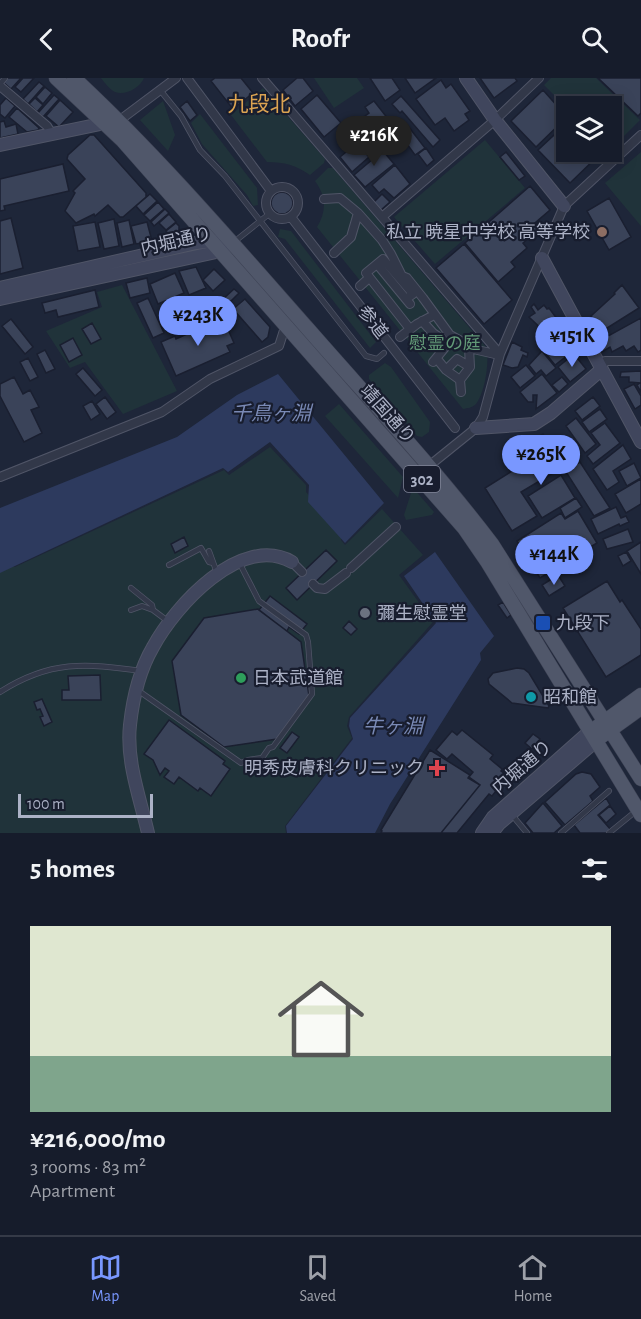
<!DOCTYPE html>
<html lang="en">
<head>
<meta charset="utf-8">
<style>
  body { margin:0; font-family:"Alegreya Sans","Noto Sans JP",sans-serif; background:#232937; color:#f1f3f6; height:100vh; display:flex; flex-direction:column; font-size:22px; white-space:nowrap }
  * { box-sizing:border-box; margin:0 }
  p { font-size:20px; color:#9ea1a9 }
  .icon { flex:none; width:33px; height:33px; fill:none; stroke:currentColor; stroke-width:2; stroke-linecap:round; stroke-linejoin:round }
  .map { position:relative; height:755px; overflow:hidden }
  .drawer { display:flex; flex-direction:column; background:#161c2b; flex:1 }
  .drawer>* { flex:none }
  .buttons { position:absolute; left:556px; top:18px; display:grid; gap:12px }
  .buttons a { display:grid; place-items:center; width:66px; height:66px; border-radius:0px; background:#161c2b; box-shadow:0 3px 15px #0003,0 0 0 2px #353a47; font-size:30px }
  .scale { position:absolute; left:18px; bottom:15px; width:135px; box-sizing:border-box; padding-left:6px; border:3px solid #acb2c6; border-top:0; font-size:16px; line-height:21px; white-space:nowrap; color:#acb2c6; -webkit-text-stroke:4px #181d2e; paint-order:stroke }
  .price { position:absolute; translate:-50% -51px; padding:0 14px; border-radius:21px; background:#7997ff; color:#111; font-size:20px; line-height:39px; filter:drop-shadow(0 2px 3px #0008) }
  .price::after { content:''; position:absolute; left:50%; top:36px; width:18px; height:14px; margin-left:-9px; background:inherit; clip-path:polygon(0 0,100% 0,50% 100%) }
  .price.current { background:#222; color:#fff }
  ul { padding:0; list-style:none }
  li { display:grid; align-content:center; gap:12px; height:318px; padding:0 30px }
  li span { display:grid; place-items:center; height:186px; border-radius:0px; color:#555 }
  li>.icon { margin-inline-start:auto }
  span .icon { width:108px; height:108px; fill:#fffc; stroke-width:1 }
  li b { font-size:26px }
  h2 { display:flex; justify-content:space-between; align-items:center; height:72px; padding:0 30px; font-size:26px }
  header { display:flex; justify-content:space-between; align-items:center; height:78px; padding:0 30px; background:#161c2b; font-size:27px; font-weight:600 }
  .tab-bar { display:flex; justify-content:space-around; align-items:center; height:84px; border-top:2px solid #353a47; background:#161c2b; font-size:16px; color:#9ea1a9 }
  .tab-bar a { display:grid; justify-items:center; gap:3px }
  .tab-bar .current { color:#7997ff }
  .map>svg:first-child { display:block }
  .green { fill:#20333a }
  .water { fill:#2d3a5e }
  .building { fill:#3a4359; stroke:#1a1f30; stroke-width:1.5 }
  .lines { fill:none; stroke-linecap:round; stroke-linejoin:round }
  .lane-casing { stroke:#505567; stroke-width:6 }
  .street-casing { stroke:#505567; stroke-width:10 }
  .secondary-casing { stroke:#505567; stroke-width:14 }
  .primary-casing { stroke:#3c4153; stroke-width:15 }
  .lane { stroke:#323849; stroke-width:4.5 }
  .street { stroke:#323849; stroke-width:8 }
  .secondary { stroke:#40465d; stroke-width:12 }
  .primary { stroke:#50576a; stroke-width:14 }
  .education-dot { fill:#8d6e63; stroke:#181d2e; stroke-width:2 }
  .worship-dot { fill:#6b7280; stroke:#181d2e; stroke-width:2 }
  .transit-dot { fill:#1a4fb4; stroke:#181d2e; stroke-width:2 }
  .leisure-dot { fill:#2e9e5b; stroke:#181d2e; stroke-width:2 }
  .culture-dot { fill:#0f9aa8; stroke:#181d2e; stroke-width:2 }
  .health-dot { fill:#e0444e; stroke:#181d2e; stroke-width:2 }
  .labels { text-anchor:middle; stroke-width:4.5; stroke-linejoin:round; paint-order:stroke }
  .shield { fill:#181d2e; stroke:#808598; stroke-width:1.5 }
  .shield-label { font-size:16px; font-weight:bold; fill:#acb2c6 }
  .poi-label { font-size:18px; fill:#acb2c6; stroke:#181d2e; text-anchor:start }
  .street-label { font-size:18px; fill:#acb2c6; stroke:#181d2e }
  .park-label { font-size:18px; fill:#629977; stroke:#181d2e }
  .water-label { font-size:20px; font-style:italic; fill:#7a8ab6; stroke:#181d2e }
  .quarter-label { font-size:21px; fill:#dca452; stroke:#181d2e }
</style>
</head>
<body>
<header><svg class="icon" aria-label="back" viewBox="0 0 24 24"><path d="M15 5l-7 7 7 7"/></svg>Roofr<svg class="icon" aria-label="search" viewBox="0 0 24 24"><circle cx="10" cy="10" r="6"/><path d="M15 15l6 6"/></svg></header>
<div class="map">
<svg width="641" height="755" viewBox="0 0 641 755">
  <rect width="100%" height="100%" fill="#1e2639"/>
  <path class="green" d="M101,0H144C140,10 125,18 115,14C109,11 105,5 101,0Z
    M314,0H357L364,10L334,30Z
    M551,0H596L640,42L616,66L612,62V28H567V30L544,7Z
    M263,10L325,81L324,85L310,97C295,87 285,84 267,84L231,37Z
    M163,23L175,57L168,73L140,42Z
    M200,36L257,110L258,127L253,128L247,117L202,66L191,45Z
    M485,62L525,110L435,186L394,139Z
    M641,74V148L605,105Z
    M328,90H333L486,269C490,282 485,315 476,326C472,330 468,330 463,331L317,149C327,133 326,118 315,103Z
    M280,151L291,153L376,264L370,270L285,161L278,159Z
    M122,207L177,313L123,336L85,284L70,290L46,253L102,229L97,214Z
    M385,285L391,289L430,344L429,354L422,359L417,358L369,301V297Z
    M339,326L403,399L398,420L325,338Z
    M270,369L306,407V414L343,454L341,462L345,467L382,431L423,477L399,497L433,544L349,639L347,648L352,660L285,748L286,755H0V484L15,489L224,392L229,397Z
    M414,411L434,434L432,437L406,442L404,437L412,412Z"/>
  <path class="water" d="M278,296L384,425L345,465L308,424L309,407L270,364L228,394L223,390L0,495V430L177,359L237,317Z
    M435,474L494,558L480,575L481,582L390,726L375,755H287L286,748L353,661L349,648L350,640L436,545L404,498Z"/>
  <path class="building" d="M7,0H21L11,11L3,4Z
    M23,0H34L21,14L15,9Z
    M215,0H241L253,15L233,31L211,3Z
    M297,0H303L313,13L295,28L283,12Z
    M370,0H392L400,12L385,23Z
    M405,0H436L415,15Z
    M480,0H515L517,3L494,20Z
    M598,0H641V35L638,38Z
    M441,2L446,10L451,6L470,33L465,36L469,42L454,53L445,40L435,47L416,21Z
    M39,4L44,8L28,26L23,21Z
    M45,9L52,15L43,26L36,19Z
    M543,12L567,39L536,69L511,43Z
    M54,17L59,21L43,39L38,35Z
    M317,17L341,45L324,59L301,31Z
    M401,18L440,62L433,69L402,33L400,35L392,26Z
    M6,20L15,28L5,40L0,36V27Z
    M35,20L43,27L37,34L29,26Z
    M60,22L73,34L59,49L46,38Z
    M187,23L197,37L190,43L180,29Z
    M374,23L396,51L371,70L356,50L363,44L361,41L369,35L365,29Z
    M17,30L39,50L38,52L27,54L9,39Z
    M4,43L6,49L16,46L18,56L0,60V44Z
    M567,45V74H599L601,75L570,105L538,72Z
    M408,48L425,70L415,77L399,55Z
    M90,57H94L146,115V119L123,139H120L108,127L95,138L94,136L76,145L65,133L75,115L73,113L85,101L67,81L68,77Z
    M357,65L369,79L352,94L340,79Z
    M379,68L394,86L365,109L354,97L373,81L369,76Z
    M426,70L434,82L427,88L418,76Z
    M506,74L525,98L519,102L500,79Z
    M63,86L69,113L4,128L5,132L0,133V101Z
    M395,87L410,106L394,120L384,111L379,115L372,107Z
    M530,108L550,132L535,145L539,151L523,165L527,170L511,184L515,189L498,204L465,165Z
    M271 125a11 11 0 1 1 22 0a11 11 0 1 1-22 0Z
    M150,116L157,123L143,136L136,128Z
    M382,116L390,124L381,132L374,124Z
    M609,120L631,159L609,172L587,133Z
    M158,124L164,131L150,143L144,137Z
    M165,131L169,135L154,148L151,144Z
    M169,136L176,144L166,152L159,145Z
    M11,140L23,190L0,196V143Z
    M114,141L119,168L104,171L98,145Z
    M129,142L134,166L122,169L117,145Z
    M95,144L100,169L78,173L73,148Z
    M147,144L152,163L136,166L131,148Z
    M176,145L179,148V156L170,158L166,153Z
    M464,166L512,222L484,246L436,190Z
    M196,189L206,210L189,217L179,193Z
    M214,191L225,202L213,213L203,202Z
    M175,195L184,215L158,226L150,206Z
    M147,200L150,215L130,220L126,205Z
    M622,207L639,230L604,252L591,238L615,216L614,215Z
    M234,211L239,215L227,227L222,222Z
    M95,212L99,229L58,239L56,232L45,235L42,225Z
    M148,220L164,255L153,260L137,225Z
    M187,220L192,229L180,234L181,237L169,243L163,230Z
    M245,221L270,249L268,259L262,264L233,231Z
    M534,226L538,232L544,227L547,231L549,230L560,245L559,246L561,248L549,258L529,239L535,235L531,229Z
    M223,240L234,265L227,268L230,274L176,298L161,264L175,258L176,261Z
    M591,240L600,250L595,255L586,244Z
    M641,240V272L638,274L634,268L626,273L623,268L612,274L610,269L602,274L597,264Z
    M11,241L33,269L25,276L2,248Z
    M92,245L101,261L91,266L82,251Z
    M559,258L572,274L555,287L542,271Z
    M73,260L82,277L69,284L60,267Z
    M512,264L522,269L521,272L528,275L527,279L523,277L518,289L512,290L503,287Z
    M45,272L55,291L46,295L37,276Z
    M542,273L556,290L546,298L541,292L536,296L529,287Z
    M574,276L586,291L570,304L558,289Z
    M28,280L38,299L30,303L20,284Z
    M526,287L535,298L520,310L511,299Z
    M83,290L102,312L95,318L76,296Z
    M641,293V314L637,307L640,305L629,304V299H620L621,294Z
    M542,296L557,315L536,331L537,317H533V324H528L520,314Z
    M14,299L23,316L30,312L39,329L31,332L42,355L24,364L0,318V306Z
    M562,299L568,306L559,314L552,307Z
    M634,306L641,318V327L635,331L624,311Z
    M105,319L116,334L107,341L96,326Z
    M593,319L600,328L582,342L575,333Z
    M92,323L100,336L91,342L83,328Z
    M600,331L607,341L589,354L582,344Z
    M576,340L596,366L585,375L566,348Z
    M605,345L620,365L593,386L587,378L600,367L591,355Z
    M543,356L547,363L527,375L522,368Z
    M559,364L575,387L580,384L610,430L594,438L563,389L521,414L537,438L512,453L485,410Z
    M623,367L631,381L613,393L619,404L607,412L593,391Z
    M634,385L641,400L627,408L619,393Z
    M561,397L575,420L542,440L528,418Z
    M641,401V426L626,435L615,416Z
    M576,420L582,429L565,440L560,430Z
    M616,429L621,440L626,438L629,444L620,448L619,446L598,456L591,441Z
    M578,433L597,465L540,500L517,463L561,435L565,441Z
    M628,451L633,464L607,471L603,461Z
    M184,459L188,468L175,475L171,466Z
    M641,464V496L627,473Z
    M326,472L337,483L297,522L286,510Z
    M626,474L631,483L623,488L618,478Z
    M558,497L565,508L549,518L542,507Z
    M607,503L620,524L622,522L641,551V577L606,599L563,530Z
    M270,518L307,546L299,556L289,549L287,553L259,532Z
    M503,524L511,537L507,540L498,527Z
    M258,531L301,564L309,618L277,661L224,669L181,637L172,583L204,540Z
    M349,543L357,551L351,557L343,550Z
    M517,590L524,591L529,595L549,628L548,630L512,625L489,606L488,601L493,595Z
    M100,597L101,622H62V612H69L68,598Z
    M42,621L52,644L44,648L40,639L43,638L40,631L37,632L34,624Z
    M169,642L225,683L223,686L230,691L211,718L200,710L198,713L179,699L174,706L164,699L169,693L165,690L160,697L153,682L144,676Z
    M462,652L493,677L490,681L502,691L501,693L508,698L492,718L489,716L457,755H441L480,707L469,699L473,694L452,676L447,681L436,672L452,653L457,657Z
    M292,654L299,659L287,675L280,670Z
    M533,656L540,661L532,671L525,665Z
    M430,672L470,697L468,700L480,707L441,755H381L382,753L381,752Z
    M582,694L591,696L600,709L590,718L593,723L565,747L545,724L576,696Z
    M606,720L610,727L598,737L611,752L606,755H580L574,747Z
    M543,725L562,748L554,755H533L525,745Z
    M610,728L616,736L606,745L599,737Z"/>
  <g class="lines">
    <g class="lane-casing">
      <path id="lane" d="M0,6L5,0
        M160,12L181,38L200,72L225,98L366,278L377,281L384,275
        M234,164L269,136
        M209,473L217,495
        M169,487L201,470L209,484L213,485
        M131,532L142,528L153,532L152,527L131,510
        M153,532L169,544
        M136,611L241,685L248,682L262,680L269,670L273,669L312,616L308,564L306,557L259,523L240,486
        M0,614C50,582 85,585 142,593
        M512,737L527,755
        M561,755L609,713
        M609,755L636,733"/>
    </g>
    <g class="street-casing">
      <path id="street" d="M187,0L271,113
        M262,0L500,276
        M0,8L47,48L52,56
        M120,42L176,0
        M266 125a16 16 0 1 1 32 0a16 16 0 1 1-32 0Z
        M324,121L340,120L358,135L382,162L391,176L402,198L407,200L423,220L450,257L461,263L469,270
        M291,139L455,350
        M382,139L495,42L539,0
        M334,175L351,159L358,135
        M377,186L410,226
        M360,208L369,200
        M406,221L413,216L383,181L366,195L410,251
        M422,243L433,255L448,265
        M400,259L417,246L434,237
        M437,281L446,292L460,302
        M433,284L452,261
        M446,292L457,281L470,289
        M601,292L605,283H641
        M461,314L460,302L470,289L469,270L499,277
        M419,396L476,350L483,339L500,276L564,128L641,57
        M0,399L162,334L210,301L279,268L286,246
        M292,484L302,494
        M351,490L396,449
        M313,506L317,510L325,511L346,495"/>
    </g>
    <g class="secondary-casing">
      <path id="secondary" d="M466,0L495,42L564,128
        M0,67L110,44
        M542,180L641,364
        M0,210L196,165L212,163H219
        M0,221L221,173L226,169
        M476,350L534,346L551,335L601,292
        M148,755C140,720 126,683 130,647C133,619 139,593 153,569C175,528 241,455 292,484
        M482,755L493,739L590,653
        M492,755L499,746L596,663"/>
    </g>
    <g class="primary-casing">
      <path id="primary" d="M56,0L123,63L464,450L488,485L641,737
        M74,0C158,78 233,166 309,252C371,323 435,391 492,466L641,701
        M597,649L641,617
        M602,658L641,630"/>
    </g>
    <use href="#lane" class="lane"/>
    <use href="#street" class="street"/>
    <use href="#secondary" class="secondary"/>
    <use href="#primary" class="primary"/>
  </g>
  <circle class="education-dot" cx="602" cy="154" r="6"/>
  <circle class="worship-dot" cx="365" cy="535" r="6"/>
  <rect class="transit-dot" x="535" y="537" width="16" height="16" rx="3"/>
  <circle class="leisure-dot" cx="241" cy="600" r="6"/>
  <circle class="culture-dot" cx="531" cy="619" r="6"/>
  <path class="health-dot" d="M434 681h6v6h6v6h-6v6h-6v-6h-6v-6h6z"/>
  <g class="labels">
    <rect class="shield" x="404" y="388" width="36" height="26" rx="4.5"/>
    <g class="shield-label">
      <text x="422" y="407">302</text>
    </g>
    <g class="poi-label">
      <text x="590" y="160" text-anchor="end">私立 暁星中学校 高等学校</text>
      <text x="377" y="541">彌生慰霊堂</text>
      <text x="556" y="551">九段下</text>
      <text x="253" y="606">日本武道館</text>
      <text x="543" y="625">昭和館</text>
      <text x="424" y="696" text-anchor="end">明秀皮膚科クリニック</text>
    </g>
    <g class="street-label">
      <text transform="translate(176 163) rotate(-13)" y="6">内堀通り</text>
      <text transform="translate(373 244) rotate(52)" y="6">参道</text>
      <text transform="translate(388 336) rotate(48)" y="6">靖国通り</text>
      <text transform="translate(522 689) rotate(-41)" y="6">内堀通り</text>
    </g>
    <g class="park-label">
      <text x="445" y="271">慰霊の庭</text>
    </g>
    <g class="water-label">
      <text x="271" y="342">千鳥ヶ淵</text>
      <text x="393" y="655">牛ヶ淵</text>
    </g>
    <g class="quarter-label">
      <text x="259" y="33">九段北</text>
    </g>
  </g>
</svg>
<div class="buttons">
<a><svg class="icon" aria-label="layers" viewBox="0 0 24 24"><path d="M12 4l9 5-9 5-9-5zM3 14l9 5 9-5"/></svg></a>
</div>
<div class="scale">100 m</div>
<b class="price current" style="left:374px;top:89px">¥216K</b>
<b class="price" style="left:198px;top:269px">¥243K</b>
<b class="price" style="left:572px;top:290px">¥151K</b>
<b class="price" style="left:541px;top:408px">¥265K</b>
<b class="price" style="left:554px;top:508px">¥144K</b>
</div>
<section class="drawer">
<h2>5 homes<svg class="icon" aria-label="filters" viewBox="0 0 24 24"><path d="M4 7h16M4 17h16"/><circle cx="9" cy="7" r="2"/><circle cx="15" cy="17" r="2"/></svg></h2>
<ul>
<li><span style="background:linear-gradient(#dfe7d0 70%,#7fa58c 0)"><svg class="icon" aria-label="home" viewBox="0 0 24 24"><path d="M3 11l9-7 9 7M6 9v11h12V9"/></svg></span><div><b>¥216,000/mo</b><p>3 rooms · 83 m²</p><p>Apartment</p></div></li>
</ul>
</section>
<nav class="tab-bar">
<a class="current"><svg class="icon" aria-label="map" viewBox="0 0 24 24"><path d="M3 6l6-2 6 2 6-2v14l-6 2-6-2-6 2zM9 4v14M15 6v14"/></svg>Map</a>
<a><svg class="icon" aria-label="saved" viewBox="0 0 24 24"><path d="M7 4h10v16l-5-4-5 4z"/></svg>Saved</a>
<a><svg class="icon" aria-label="home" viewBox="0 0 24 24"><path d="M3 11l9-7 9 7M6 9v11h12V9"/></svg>Home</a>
</nav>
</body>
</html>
